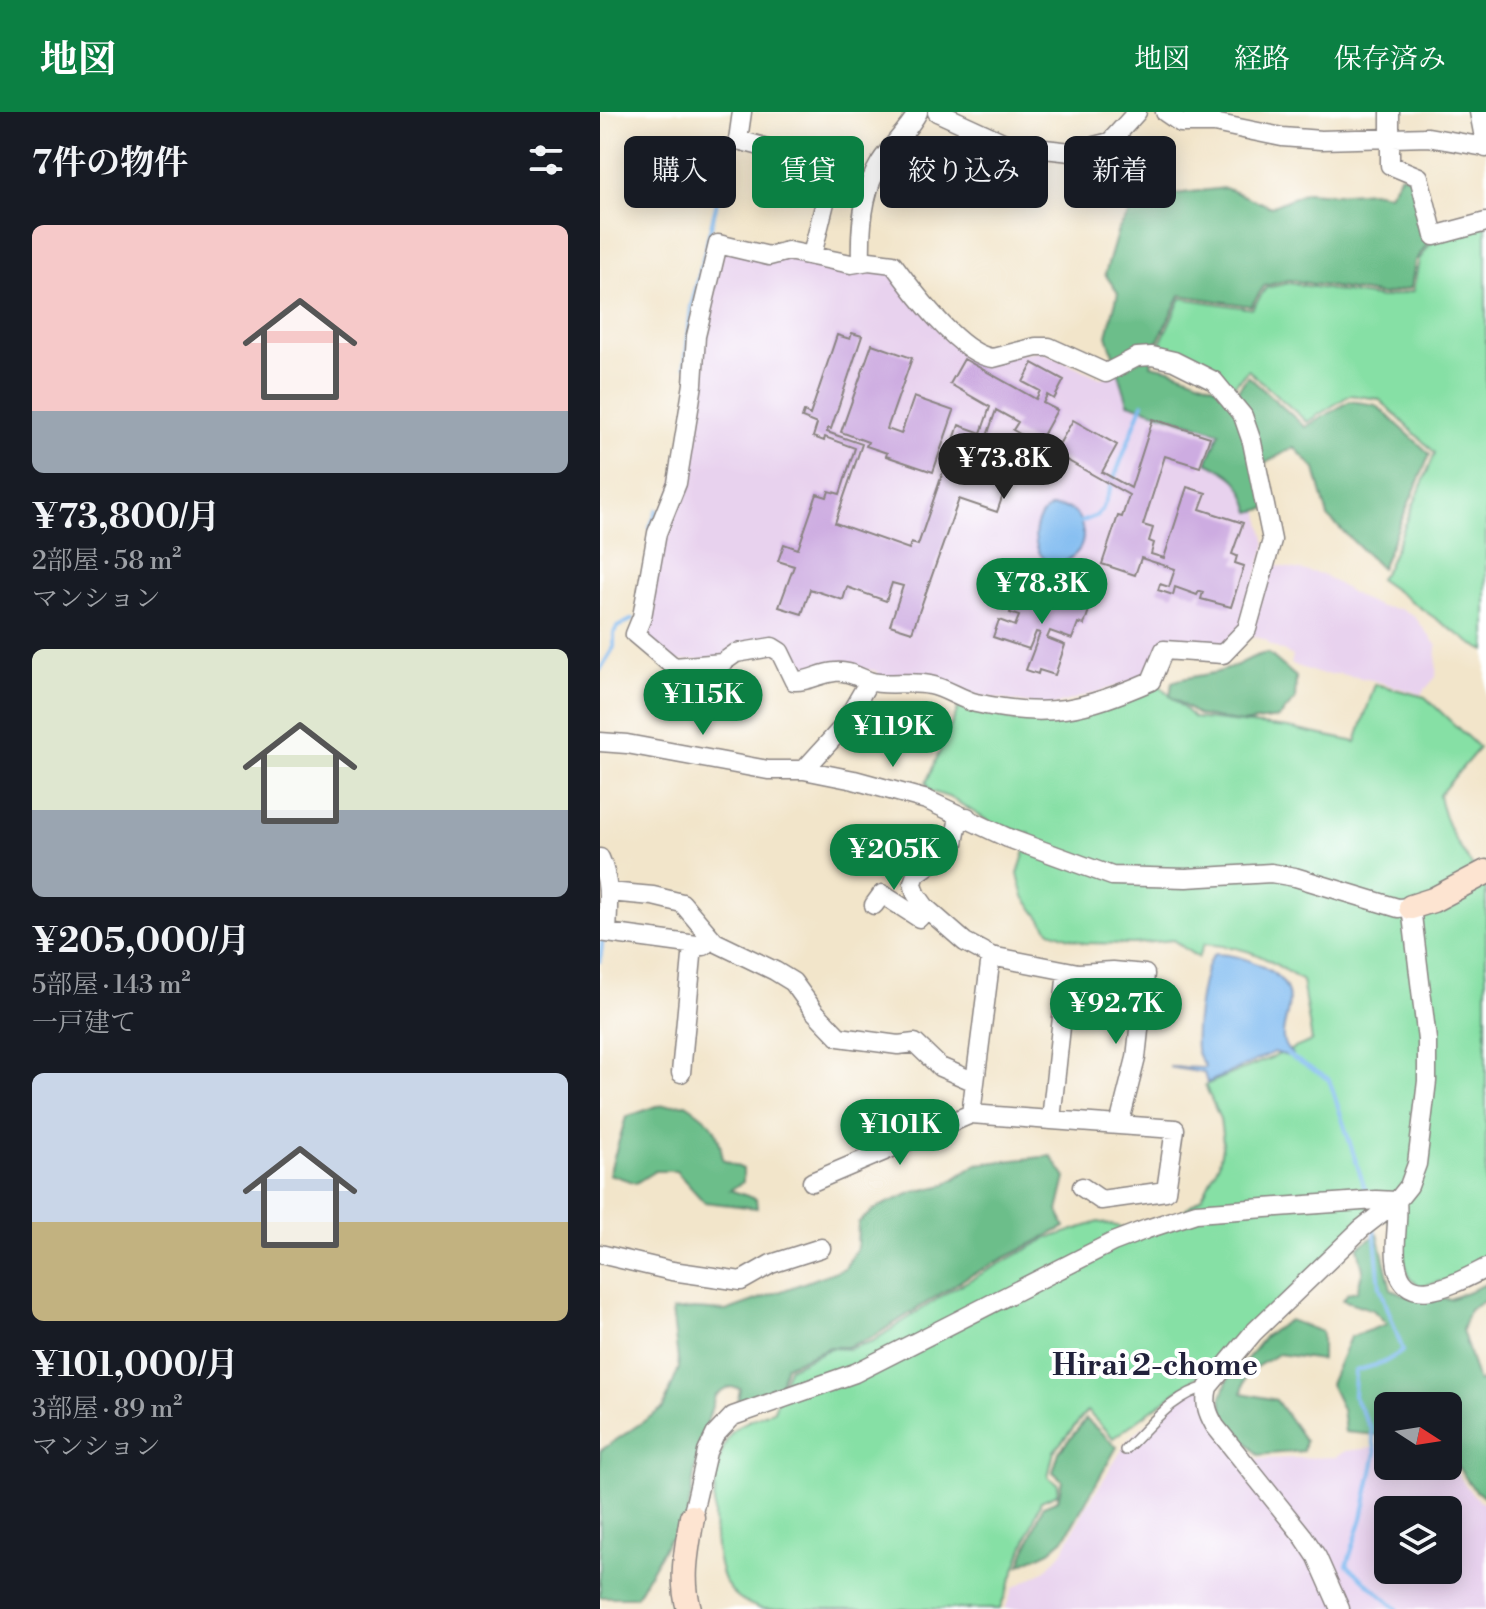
<!DOCTYPE html>
<html lang="ja">
<head>
<meta charset="utf-8">
<style>
  body { margin:0; font-family:"Libre Bodoni","Noto Serif JP",serif; background:#20242c; color:#f1f3f6; height:100vh; display:flex; flex-direction:column; font-size:30px; white-space:nowrap }
  * { box-sizing:border-box; margin:0 }
  p { font-size:26px; color:#9ea1a6 }
  .icon { flex:none; width:44px; height:44px; fill:none; stroke:currentColor; stroke-width:2; stroke-linecap:round; stroke-linejoin:round }
  .map { position:relative; flex:1; overflow:hidden }
  .side { display:flex; flex-direction:column; background:#171b24; width:600px }
  .side>* { flex:none }
  .hud { position:absolute; left:24px; top:24px; width:742px; height:72px; display:flex; gap:16px }
  .needle { width:52px; rotate:102deg }
  .tools { position:absolute; left:774px; top:1280px; display:grid; gap:16px }
  .tools a { display:grid; place-items:center; width:88px; height:88px; border-radius:12px; background:#171b24; box-shadow:0 4px 20px #0003; font-size:40px }
  .price { position:absolute; translate:-50% -68px; padding:0 18px; border-radius:28px; background:#0b8043; color:#fff; font-size:26px; line-height:52px; filter:drop-shadow(0 2px 4px #0008) }
  .price::after { content:''; position:absolute; left:50%; top:48px; width:24px; height:18px; margin-left:-12px; background:inherit; clip-path:polygon(0 0,100% 0,50% 100%) }
  .price.selected { background:#222; color:#fff }
  ul { padding:0; list-style:none }
  li { display:grid; align-content:center; gap:16px; height:424px; padding:0 32px }
  li span { display:grid; place-items:center; height:248px; border-radius:12px; color:#555 }
  li>.icon { margin-inline-start:auto }
  span .icon { width:144px; height:144px; fill:#fffc; stroke-width:1 }
  li b { font-size:34px }
  h2 { display:flex; justify-content:space-between; align-items:center; height:96px; padding:0 32px; font-size:34px }
  .chip { padding:0 28px; border-radius:12px; background:#171b24; box-shadow:0 4px 20px #0003; font-size:28px; line-height:72px }
  .chip.selected { background:#0b8043; color:#fff }
  header { display:flex; align-items:center; gap:48px; box-sizing:border-box; height:112px; padding:0 40px; background:#0b8043; color:#fff }
  header strong { font-size:38px }
  nav { display:flex; gap:44px; margin-inline-start:auto; font-size:28px }
  main { display:flex; flex:1; min-height:0 }
  .map>svg:first-child { display:block }
  .built { fill:#e8d2ee; fill-rule:evenodd }
  .green { fill:#86e0a5; stroke:#548170; stroke-width:2 }
  .forest { fill:#6cbe8a; stroke:#477062; stroke-width:2 }
  .water { fill:#7ebaf0; stroke:#506e96; stroke-width:2 }
  .lines { fill:none; stroke-linecap:round; stroke-linejoin:round }
  .stream { stroke:#7ebaf0; stroke-width:4 }
  .building { fill:#cdace1 }
  .lane-casing { stroke:#8a8482; stroke-width:12 }
  .street-casing { stroke:#8a8482; stroke-width:21 }
  .secondary-casing { stroke:#8a8482; stroke-width:27 }
  .lane { stroke:#fff; stroke-width:9 }
  .street { stroke:#fff; stroke-width:18 }
  .secondary { stroke:#fde4d1; stroke-width:24 }
  .labels { text-anchor:middle; stroke-width:8; stroke-linejoin:round; paint-order:stroke }
  .neighbourhood-label { font-size:30px; font-weight:bold; fill:#22223b; stroke:#fff }
</style>
</head>
<body>
<header>
<strong>地図</strong>
<nav><a>地図</a><a>経路</a><a>保存済み</a></nav>
</header>
<main>
<section class="side">
<h2>7件の物件<svg class="icon" aria-label="filters" viewBox="0 0 24 24"><path d="M4 7h16M4 17h16"/><circle cx="9" cy="7" r="2"/><circle cx="15" cy="17" r="2"/></svg></h2>
<ul>
<li><span style="background:linear-gradient(#f6c9c9 75%,#9aa5b1 0)"><svg class="icon" aria-label="home" viewBox="0 0 24 24"><path d="M3 11l9-7 9 7M6 9v11h12V9"/></svg></span><div><b>¥73,800/月</b><p>2部屋 · 58 m²</p><p>マンション</p></div></li>
<li><span style="background:linear-gradient(#dfe7d0 65%,#9aa5b1 0)"><svg class="icon" aria-label="home" viewBox="0 0 24 24"><path d="M3 11l9-7 9 7M6 9v11h12V9"/></svg></span><div><b>¥205,000/月</b><p>5部屋 · 143 m²</p><p>一戸建て</p></div></li>
<li><span style="background:linear-gradient(#c9d6e8 60%,#c2b280 0)"><svg class="icon" aria-label="home" viewBox="0 0 24 24"><path d="M3 11l9-7 9 7M6 9v11h12V9"/></svg></span><div><b>¥101,000/月</b><p>3部屋 · 89 m²</p><p>マンション</p></div></li>
</ul>
</section>
<div class="map">
<svg width="886" height="1497" viewBox="0 0 886 1497">
  <rect width="100%" height="100%" fill="#fff"/>
  <filter id="ink" filterUnits="userSpaceOnUse"><feTurbulence type="fractalNoise" baseFrequency=".0125" numOctaves="2"/><feDisplacementMap in="SourceGraphic" scale="16" xChannelSelector="R" yChannelSelector="G"/><feConvolveMatrix kernelMatrix="1 2 1 2 8 2 1 2 1" color-interpolation-filters="sRGB"/></filter>
  <filter id="wash" filterUnits="userSpaceOnUse"><feTurbulence type="fractalNoise" baseFrequency=".006" numOctaves="4" result="noise"/><feDisplacementMap in="SourceGraphic" scale="32" xChannelSelector="R" yChannelSelector="G"/><feGaussianBlur stdDeviation="1.8" result="paint"/><feColorMatrix in="noise" values="0 0 0 0 0 0 0 0 0 0 0 0 0 0 0 0 0 1.4 0 .05"/><feComposite in="paint" operator="in"/></filter>
  <g filter="url(#wash)">
    <rect width="100%" height="100%" fill="#f2e5ca"/>
    <path class="built" d="M123,138L290,158L374,245L442,239L501,266L536,251L568,255L638,306L666,432L644,510L621,536L576,530L544,566L448,595L278,567L277,559L232,554L202,565L186,540L74,550L42,521L102,229Z
      M672,453L722,462L760,486L781,495L800,497L815,505L837,534L836,565L821,582L772,568L740,562H720L691,552L693,544L670,533L666,528L650,523Z
      M593,1274L616,1280L614,1291L619,1306L656,1347L736,1345L745,1339L788,1334V1354H848V1349L873,1383L886,1393V1497H405L413,1476L446,1458L462,1440L485,1397L528,1328ZM788,1398H848V1458H788Z"/>
    <path class="green" d="M886,113V539L872,532L779,467L788,454L835,341L779,287L750,283L707,310L648,258L631,277L557,238L581,186L652,197L666,176L689,171L782,186L813,179L819,148L833,128Z
      M775,572L825,585L879,636L839,683C844,716 864,742 883,769H886V1149L847,1168L821,1174L810,1167L803,1145L804,1116L773,1099L608,1257L513,1326L487,1299L454,1339L448,1365L458,1372L457,1382L441,1389L400,1497H162C146,1492 132,1484 124,1468C110,1438 108,1341 135,1317C144,1309 162,1304 174,1298L189,1256L231,1236L248,1237L273,1229L351,1178L446,1127L499,1110L551,1122L602,1085L619,1051L623,1030L620,1007L605,973L712,929L702,869C664,844 650,835 604,832L598,846L573,828L533,832L484,831L450,819L424,785L418,762L430,722L393,712L351,686L330,679L326,671L361,590L387,604L391,599L415,610L422,606L478,602L560,574L594,606L688,616L756,630Z"/>
    <path class="forest" d="M801,63L816,67L831,126L815,150L811,176L783,183L688,168L664,174L651,194L580,183L554,237L551,253L570,257L635,282L648,264L705,315L750,289L776,293L830,342L781,456L728,405L715,357L694,335L664,352L677,394L651,400C642,369 635,364 607,350L620,320L528,291L507,223L518,181L505,162L518,118L541,86L625,76L671,95L706,80L735,82L771,79L789,82Z
      M668,541L696,565L695,588L678,606L642,611L598,603L570,584L572,570C588,564 605,564 621,559C639,555 650,543 668,541Z
      M86,992C113,1010 118,1015 123,1048L143,1057V1070L130,1078L156,1087L157,1096L104,1090L76,1059H55L36,1071L9,1062L26,1005L57,994Z
      M451,1044L466,1066L458,1099L465,1115L367,1165L271,1226L247,1235H230L186,1254L178,1282L137,1295L140,1276L129,1275L115,1284L97,1345L84,1427H69L36,1485H0V1339L63,1296L79,1256L72,1199L94,1197L126,1199L245,1156L257,1136L258,1111L276,1096L314,1080L345,1073L377,1052Z
      M778,1122L791,1177L806,1183L850,1187L886,1172V1188L869,1198L862,1218L878,1270L886,1265V1385L875,1379L848,1341V1294H788V1324L745,1320L742,1297L730,1272L750,1225L787,1212L773,1198L743,1188L748,1181L757,1179L763,1158L758,1135Z
      M689,1208L722,1220V1248L678,1242L646,1261L642,1281L676,1288L705,1329L703,1339L658,1343L624,1304L621,1287L629,1264L643,1252L665,1224Z
      M486,1307L517,1335L465,1426L450,1439L420,1453L443,1394L458,1388L462,1368L453,1360L459,1340Z"/>
    <path class="water" d="M452,395C458,396 465,395 471,398C483,405 487,428 478,439C473,445 464,451 457,455C430,447 428,406 452,395Z
      M615,842C631,842 645,846 659,853C721,882 662,918 692,942L691,945L674,940L607,971L604,961L569,955L604,956L605,954C601,948 597,944 596,937C594,919 602,850 615,842Z"/>
    <g class="lines">
      <path class="stream" d="M85,254L91,196L131,33
        M478,411L496,404L502,398L543,291
        M50,416L57,398
        M0,558L14,535V521L17,515L33,507
        M0,849L3,825
        M688,943L729,967L767,1083
        M774,1115L780,1175L803,1239L783,1251L755,1259L754,1285L771,1317L776,1341L762,1406L747,1453L797,1497"/>
    </g>
    <g id="blocks">
      <path class="building" d="M252,221L262,224L231,317L228,316L227,320L262,332L235,411L309,437L311,431L318,433L359,313L381,321L390,295L350,272L364,247L436,287L440,279L423,270L433,251L464,268L454,287L447,283L443,291L457,298L441,327L457,336L473,308L517,333L502,360L531,376L553,307L610,325L600,355L565,344L543,413L553,416L549,429L554,431L551,442L564,446L587,375L606,381L600,397L643,411L632,442L637,444L635,451L644,454L631,495L601,487L603,480L599,479L597,483L575,475L573,483L558,478L560,472L569,475L575,457L541,446L535,463L502,452L518,404L522,405L529,383L413,318L418,310L396,298L376,356L379,358L382,350L411,360L397,400L359,387L312,520L290,513L303,474L292,471L286,489L247,475L243,488L210,477L202,502L179,495L194,454L178,449L184,432L198,437L217,382L227,385L229,379L240,382L255,336L225,325L224,329L213,325L217,312L202,306L204,300L210,303L237,223L250,227Z
        M272,232L312,246L287,317L301,322L314,285L354,299L333,360L286,344L287,341L266,334L268,330L241,320Z
        M391,332L399,336V338L432,350L430,361L386,345Z
        M435,475L490,495L484,513L478,511L472,527L450,519L447,526L465,533L455,563L439,558L438,562L426,558L440,521L436,520L429,537L393,525L399,508L415,514L419,504L410,501L419,477L433,482Z"/>
    </g>
  </g>
  <g filter="url(#ink)">
    <use href="#blocks" fill-opacity="0" stroke="#8a8482" stroke-width="2"/>
    <g class="lines">
      <g class="lane-casing">
        <path id="lane" d="M525,1338C549,1315 574,1281 608,1275"/>
      </g>
      <g class="street-casing">
        <path id="street" d="M142,0L138,28L234,54L212,143
          M337,0L409,33L471,40L510,30L537,0
          M565,0L581,11H614L682,25L721,28L828,25L885,35
          M790,0V53L819,65L834,124L886,110
          M879,0L886,36
          M261,150C260,118 262,80 280,51C291,33 308,19 318,0
          M0,630L27,632L168,658H204L254,668L327,688L408,726L512,764L586,766L671,761L695,765L798,796L811,795L827,928V969L817,1052L809,1074L797,1089L761,1117L653,1221L608,1275C604,1291 607,1300 615,1314L703,1424L717,1445L740,1497
          M204,658L242,616L269,569C288,575 310,568 330,573C346,576 360,587 376,591C448,607 484,598 551,569L564,538L623,542L647,517L672,428L652,330L643,304L614,269L574,249L552,244L537,245L506,261L449,235H436L393,246C360,243 312,178 293,152L269,149L251,152L188,139L169,144L118,132L96,224L93,272L77,371L57,421L42,505L35,522L74,555L122,551L136,541L172,535L180,540L194,569C209,570 220,561 235,560C246,558 258,565 269,569
          M0,746C11,771 8,794 7,821
          M9,780L53,784L82,791L115,830L175,859L193,870L214,899L239,925L298,933L315,931L340,955L375,970
          M274,793L282,782L319,806L326,796
          M0,820L104,834
          M81,961L93,834
          M371,1002L391,844
          M451,1008L467,859
          M212,1070L371,1002L519,1013L536,946L545,862L513,859L478,861L391,844L365,830L326,796L316,782L313,771L316,762L353,736L358,710L367,705
          M482,1075L501,1088L566,1079L575,1017L519,1013
          M797,1089C799,1108 794,1128 796,1147C801,1203 856,1171 886,1156
          M0,1142L72,1159L141,1169L171,1152L221,1136
          M92,1405L107,1340L115,1323L133,1304L255,1261L513,1130L547,1117L596,1101L776,1088L797,1089"/>
      </g>
      <g class="secondary-casing">
        <path id="secondary" d="M811,795L833,788L886,760
          M89,1497C80,1467 87,1436 92,1405"/>
      </g>
      <use href="#lane" class="lane"/>
      <use href="#street" class="street"/>
      <use href="#secondary" class="secondary"/>
    </g>
  </g>
  <g class="labels">
    <g class="neighbourhood-label">
      <text x="555" y="1263">Hirai 2-chome</text>
    </g>
  </g>
</svg>
<div class="tools">
<a><svg class="needle" viewBox="-14 -14 28 28"><path d="M0-13l5 13h-10z" fill="#e53935"/><path d="M0 13l5-13h-10z" fill="#9ea1a6"/></svg></a>
<a><svg class="icon" aria-label="layers" viewBox="0 0 24 24"><path d="M12 4l9 5-9 5-9-5zM3 14l9 5 9-5"/></svg></a>
</div>
<b class="price selected" style="left:404px;top:389px">¥73.8K</b>
<b class="price" style="left:442px;top:514px">¥78.3K</b>
<b class="price" style="left:103px;top:625px">¥115K</b>
<b class="price" style="left:293px;top:657px">¥119K</b>
<b class="price" style="left:294px;top:780px">¥205K</b>
<b class="price" style="left:516px;top:934px">¥92.7K</b>
<b class="price" style="left:300px;top:1055px">¥101K</b>
<div class="hud">
<a class="chip">購入</a>
<a class="chip selected">賃貸</a>
<a class="chip">絞り込み</a>
<a class="chip">新着</a>
</div>
</div>
</main>
</body>
</html>
